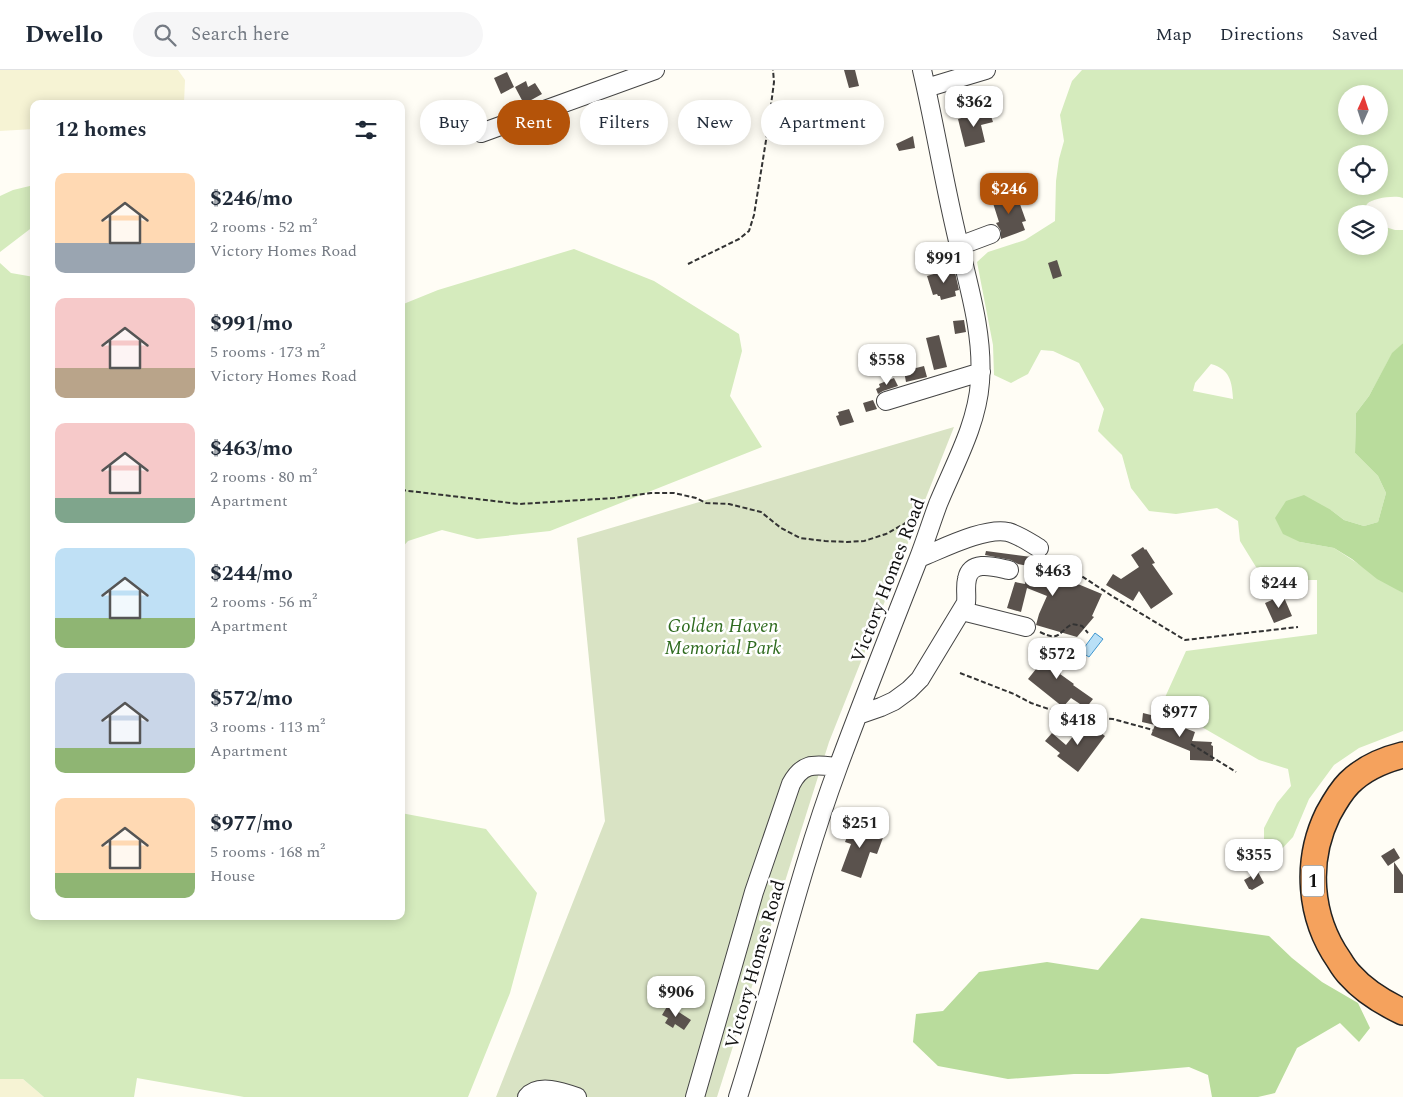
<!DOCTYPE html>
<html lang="en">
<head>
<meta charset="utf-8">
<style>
  body { margin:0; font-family:Spectral,serif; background:#f6f6f7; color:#1f2937; height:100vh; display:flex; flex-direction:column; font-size:19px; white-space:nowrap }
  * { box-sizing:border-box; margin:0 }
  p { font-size:16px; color:#747a83 }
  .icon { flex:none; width:28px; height:28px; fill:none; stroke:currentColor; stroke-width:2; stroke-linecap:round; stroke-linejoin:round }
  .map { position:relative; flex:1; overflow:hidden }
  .side { position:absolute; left:30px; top:30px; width:375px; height:820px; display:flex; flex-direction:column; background:#fff; border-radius:10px; box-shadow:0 2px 12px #0003 }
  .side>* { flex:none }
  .banner { position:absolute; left:420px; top:30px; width:475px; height:45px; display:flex; gap:10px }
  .needle { width:32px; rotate:3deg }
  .controls { position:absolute; left:1338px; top:15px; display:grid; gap:10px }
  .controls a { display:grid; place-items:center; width:50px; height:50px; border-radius:50%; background:#fff; box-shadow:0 2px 12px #0003; font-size:25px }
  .price { position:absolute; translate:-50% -42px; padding:0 11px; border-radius:10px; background:#fff; color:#222; font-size:16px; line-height:32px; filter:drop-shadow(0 1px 2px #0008) }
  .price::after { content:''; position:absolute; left:50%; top:30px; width:15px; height:11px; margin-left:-8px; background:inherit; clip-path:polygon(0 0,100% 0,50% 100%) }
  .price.active { background:#b45309; color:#fff }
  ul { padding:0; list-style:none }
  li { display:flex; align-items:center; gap:15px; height:125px; padding:0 25px }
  li span { display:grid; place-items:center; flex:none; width:140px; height:100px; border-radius:10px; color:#555 }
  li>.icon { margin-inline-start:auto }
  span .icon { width:60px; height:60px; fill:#fffc; stroke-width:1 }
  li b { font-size:21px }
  h2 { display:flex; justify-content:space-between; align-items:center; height:60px; padding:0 25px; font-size:21px }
  .tag { padding:0 18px; border-radius:22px; background:#fff; box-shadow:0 2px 12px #0003; font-size:18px; line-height:45px }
  .tag.active { background:#b45309; color:#fff }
  header { display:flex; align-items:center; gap:30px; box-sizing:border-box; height:70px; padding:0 25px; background:#fff; border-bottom:1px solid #e0e1e3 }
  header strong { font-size:24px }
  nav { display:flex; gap:28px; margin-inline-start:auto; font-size:18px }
  .search { width:350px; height:45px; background:#f6f6f7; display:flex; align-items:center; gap:12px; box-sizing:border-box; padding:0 18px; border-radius:28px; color:#747a83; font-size:19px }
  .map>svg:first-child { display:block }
  .farmland { fill:#f6f3d4 }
  .green { fill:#d5ebbd; fill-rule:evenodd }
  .forest { fill:#b9dc9c }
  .cemetery { fill:#d9e3c4 }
  .water { fill:#b9e0f7; stroke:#3f96cf }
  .building { fill:#5a524d }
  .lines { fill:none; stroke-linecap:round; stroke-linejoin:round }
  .minor-casing { stroke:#444; stroke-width:20 }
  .highway-casing { stroke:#222; stroke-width:28 }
  .path { stroke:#333; stroke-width:2; stroke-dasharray:5 2.5; stroke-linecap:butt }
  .minor { stroke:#fff; stroke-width:18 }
  .highway { stroke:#f5a25d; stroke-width:25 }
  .labels { text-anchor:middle; stroke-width:5; stroke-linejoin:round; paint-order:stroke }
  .shield { fill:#fff; stroke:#585858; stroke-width:1 }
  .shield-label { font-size:18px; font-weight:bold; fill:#111 }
  .street-label { font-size:19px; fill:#111; stroke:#fff }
  .park-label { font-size:19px; font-style:italic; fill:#2f6b1f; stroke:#fff }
</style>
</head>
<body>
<header>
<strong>Dwello</strong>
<div class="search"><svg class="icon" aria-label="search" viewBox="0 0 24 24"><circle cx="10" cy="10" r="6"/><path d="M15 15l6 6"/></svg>Search here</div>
<nav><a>Map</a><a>Directions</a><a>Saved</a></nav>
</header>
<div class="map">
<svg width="1403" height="1027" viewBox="0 0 1403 1027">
  <rect width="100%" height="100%" fill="#fffdf5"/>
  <path class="farmland" d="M0,0H178L185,10L184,33L34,34V59L0,61Z
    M0,1009H23L44,1027H0Z"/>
  <path class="green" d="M1082,0H1403V128C1395,125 1373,128 1367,134C1366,136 1364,139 1363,141L1365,144H1346V176H1379V155L1395,160H1403V273L1392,284L1369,326L1356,343L1355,383L1378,406L1386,423L1378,452L1364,456L1344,450L1331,440L1300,472L1334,478L1403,523V661L1359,678L1334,695L1309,729L1293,767L1278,783L1264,770V758L1277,733L1291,716L1288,699L1259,690L1162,634L1186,581L1317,564V510H1264L1240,471L1238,451L1217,438L1176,444L1149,441L1131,418L1122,385L1098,361L1104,339L1079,293L1053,281L1041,280L1028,304L1011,313L994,305L993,275L977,192L988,182L1025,170L1055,151L1056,111L1059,89L1064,71L1060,45L1072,11ZM1346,24H1379V56H1346ZM1346,84H1379V116H1346ZM1211,294C1230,299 1232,312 1233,329L1193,321L1195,313Z
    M34,115V156L0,182V126L13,120Z
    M574,179L654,211L739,264L742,281L730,326L762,377L550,461L477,469L442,460L408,471L401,479V235L438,220Z
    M0,193L11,203L34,207V846H401V743L486,759L537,823L510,923L468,1027H244L137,1008L134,1027H44L23,1009H0Z"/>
  <path class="forest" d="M1403,273V523L1377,509L1352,489L1334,478L1300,472L1283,464L1275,448L1286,431L1304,425L1331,440L1344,450L1364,456L1378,452L1386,423L1378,406L1355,383L1356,343L1369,326L1392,283Z
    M1141,848L1269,866L1292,888L1322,912L1358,933L1370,958L1359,972L1340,953L1297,978L1275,1023L1258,1027H1212L1208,1005L1189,997L1108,1004H1074L1008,1009L938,996L913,972L916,944L943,941L979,902L1047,892L1098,900Z"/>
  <path class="cemetery" d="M954,357L829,672L717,1027H496L605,751L577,468Z"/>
  <path class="water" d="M1095,563L1103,569L1089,587L1081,582Z"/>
  <path class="building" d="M844,0H855L859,16L849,18Z
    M507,2L514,17L501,24L494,8Z
    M526,11L528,17L535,13L542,24L524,34L515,17Z
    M989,40L993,52L981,55L985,72L965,77L958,49Z
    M473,42L478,52L460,65L452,54L462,47H463Z
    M870,49L874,62L864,64L860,52Z
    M913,66L915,78L899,81L896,74Z
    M1016,123L1026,151L1022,152L1025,160L1001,169V161L996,153L999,152L992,130Z
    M1057,190L1062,206L1053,209L1048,193Z
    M954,198L959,220L955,221L956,226L941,230L940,226H938L937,224L933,225L927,206Z
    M964,250L966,262L955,264L953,251Z
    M939,265L947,297L934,300L926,268Z
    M924,296L927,307L906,312L904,301Z
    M894,308L898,316L883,321L878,324L876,319L880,317L879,314Z
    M873,330L877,339L866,342L863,333Z
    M849,339L854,352L840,356L836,346L839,345L838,342Z
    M1143,477L1145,480L1146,479L1155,493L1152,494L1173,524L1151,539L1139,521L1133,531L1106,515L1113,504L1121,509L1139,497L1131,485Z
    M986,481L1047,489L1044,500L1102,524L1092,546L1094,547L1077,567L1036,555L1039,544L1047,526L1027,518L1021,542L1007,538L1015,512L1025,514L1028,496L1018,494L1011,490L985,485Z
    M1283,525L1292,546L1274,553L1265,533Z
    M1061,576L1071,584L1059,601L1061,603L1060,604L1074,614L1073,615L1093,629L1086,638L1071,628L1063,637L1028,609L1036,599L1033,597L1041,587L1047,592Z
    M1143,643L1151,645L1195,662L1192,671L1212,672L1211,675L1213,676V691L1190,690V681L1151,665L1155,655L1142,652Z
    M1085,651L1105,666L1078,702L1057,686L1060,683L1045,671L1052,663L1066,675Z
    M852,754L884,765L877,784L870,782L861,808L841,801L851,774L845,772Z
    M1394,778L1400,788L1388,796L1381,786Z
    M1394,792L1403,805V823H1394Z
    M1258,802L1264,813L1252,820L1250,819H1249L1244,810Z
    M668,935L691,950L684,960L675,954L673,958L665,953L668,948L662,945Z"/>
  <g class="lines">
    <g class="minor-casing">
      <path id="minor" d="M926,18L986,0
        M481,63L655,0
        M959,176L991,164
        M886,331L981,302
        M919,488C942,479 984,457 1008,462C1019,465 1029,472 1039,478
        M962,541L1026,557
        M858,645L881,637L894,631L909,620L920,609L966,533C967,525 965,517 967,509C971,489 995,497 1009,500
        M527,1027C538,1013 563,1022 577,1027
        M695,1027L754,822L791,714C803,691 816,695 838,697
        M738,1027C773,917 798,805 838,697C864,627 891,559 918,490C925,472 931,453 938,434C954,395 977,355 980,312C984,261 966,208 955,158C943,106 934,52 922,0"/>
    </g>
    <g class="highway-casing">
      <path id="highway" d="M1403,685C1383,690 1364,698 1349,713C1340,722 1334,733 1328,744C1305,791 1309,847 1339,890C1342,895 1346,901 1350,905C1364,921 1384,933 1403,942"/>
    </g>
    <path class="path" d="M688,194L739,169L749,161L754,145L768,58L774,12L773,0
      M401,420L519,434L614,428L651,423H674L696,428L706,433L729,434L761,442L781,458L800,468L825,471L847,472L864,471L886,464L904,454L919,442
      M1051,486L1112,526L1185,570L1298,557
      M1040,562C1060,572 1057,563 1072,554L1082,556L1088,563
      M960,603L1014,624L1031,633L1069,646L1113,649L1153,660
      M1191,674L1236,702"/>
    <use href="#minor" class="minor"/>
    <use href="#highway" class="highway"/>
  </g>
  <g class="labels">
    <rect class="shield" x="1302" y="795.5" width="22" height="31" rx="4"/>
    <g class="shield-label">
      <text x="1313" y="817">1</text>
    </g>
    <g class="street-label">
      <text transform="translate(887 510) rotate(-69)" y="7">Victory Homes Road</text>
      <text transform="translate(754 894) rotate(-74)" y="7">Victory Homes Road</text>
    </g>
    <g class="park-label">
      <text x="723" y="562">Golden Haven<tspan x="723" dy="22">Memorial Park</tspan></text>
    </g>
  </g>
</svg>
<div class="controls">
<a><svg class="needle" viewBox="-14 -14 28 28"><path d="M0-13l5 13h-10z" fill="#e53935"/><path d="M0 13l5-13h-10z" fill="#747a83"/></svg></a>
<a><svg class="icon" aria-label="locate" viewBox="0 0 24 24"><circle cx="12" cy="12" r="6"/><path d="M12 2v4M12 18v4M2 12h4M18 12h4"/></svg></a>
<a><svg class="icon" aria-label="layers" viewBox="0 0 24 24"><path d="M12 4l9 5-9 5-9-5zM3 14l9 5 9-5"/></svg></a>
</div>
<b class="price" style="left:974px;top:58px">$362</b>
<b class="price active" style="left:1009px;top:145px">$246</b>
<b class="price" style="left:944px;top:214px">$991</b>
<b class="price" style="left:887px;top:316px">$558</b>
<b class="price" style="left:1053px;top:527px">$463</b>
<b class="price" style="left:1279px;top:539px">$244</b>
<b class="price" style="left:1057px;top:610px">$572</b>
<b class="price" style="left:1180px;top:668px">$977</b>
<b class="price" style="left:1078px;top:676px">$418</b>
<b class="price" style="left:860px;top:779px">$251</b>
<b class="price" style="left:1254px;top:811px">$355</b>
<b class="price" style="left:676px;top:948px">$906</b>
<div class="banner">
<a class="tag">Buy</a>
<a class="tag active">Rent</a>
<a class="tag">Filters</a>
<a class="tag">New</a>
<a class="tag">Apartment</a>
</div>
<section class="side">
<h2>12 homes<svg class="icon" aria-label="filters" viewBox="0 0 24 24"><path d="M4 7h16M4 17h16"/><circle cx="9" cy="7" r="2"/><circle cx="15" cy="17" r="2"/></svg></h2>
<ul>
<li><span style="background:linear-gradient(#ffd9b3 70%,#9aa5b1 0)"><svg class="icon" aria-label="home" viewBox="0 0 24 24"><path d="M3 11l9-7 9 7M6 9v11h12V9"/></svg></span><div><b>$246/mo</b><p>2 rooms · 52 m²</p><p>Victory Homes Road</p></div></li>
<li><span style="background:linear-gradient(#f6c9c9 70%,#b9a48a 0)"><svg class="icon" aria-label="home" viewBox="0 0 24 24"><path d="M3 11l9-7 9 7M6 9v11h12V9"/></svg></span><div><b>$991/mo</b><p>5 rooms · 173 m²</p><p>Victory Homes Road</p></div></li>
<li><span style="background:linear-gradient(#f6c9c9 75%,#7fa58c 0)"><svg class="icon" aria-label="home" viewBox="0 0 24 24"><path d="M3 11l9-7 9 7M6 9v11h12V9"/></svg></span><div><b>$463/mo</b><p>2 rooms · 80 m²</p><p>Apartment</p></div></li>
<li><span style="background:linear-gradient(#bfe0f5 70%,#8fb573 0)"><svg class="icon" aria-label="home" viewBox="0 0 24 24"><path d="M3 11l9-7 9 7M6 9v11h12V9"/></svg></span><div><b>$244/mo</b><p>2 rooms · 56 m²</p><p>Apartment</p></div></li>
<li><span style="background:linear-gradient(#c9d6e8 75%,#8fb573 0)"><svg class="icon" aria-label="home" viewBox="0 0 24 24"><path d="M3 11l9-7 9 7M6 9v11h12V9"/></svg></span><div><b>$572/mo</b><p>3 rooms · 113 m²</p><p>Apartment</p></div></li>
<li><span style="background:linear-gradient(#ffd9b3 75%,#8fb573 0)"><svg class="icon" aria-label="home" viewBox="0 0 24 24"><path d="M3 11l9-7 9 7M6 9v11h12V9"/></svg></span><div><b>$977/mo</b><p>5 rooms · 168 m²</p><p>House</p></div></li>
</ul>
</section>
</div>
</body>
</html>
